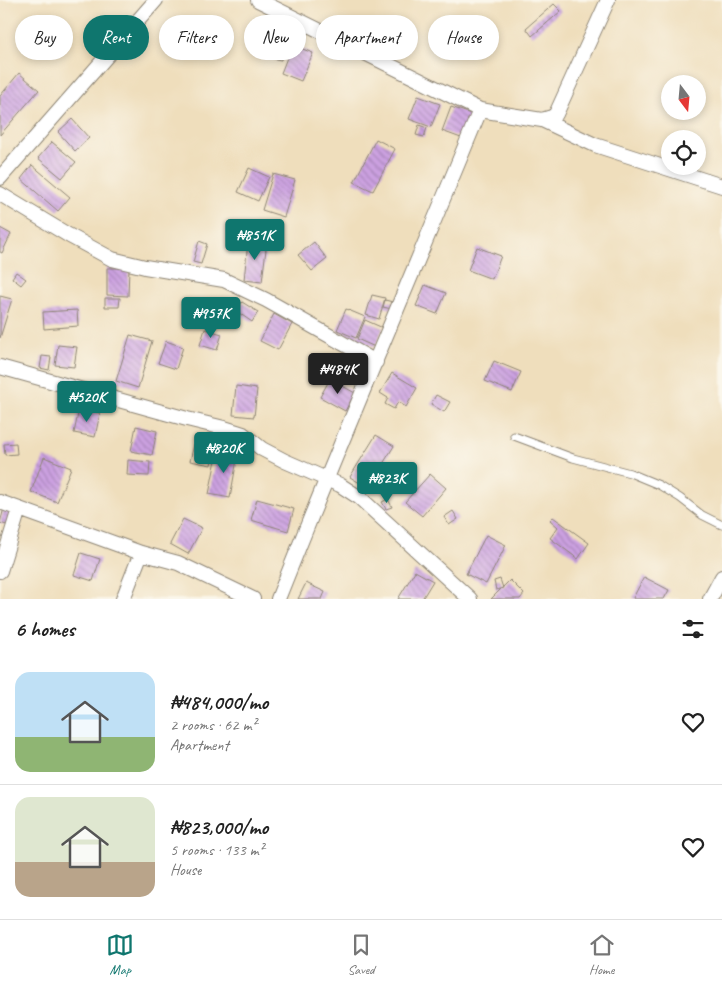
<!DOCTYPE html>
<html lang="en">
<head>
<meta charset="utf-8">
<style>
  body { margin:0; font-family:Caveat,sans-serif; background:#f2f2f2; color:#222; height:100vh; display:flex; flex-direction:column; font-size:19px; white-space:nowrap }
  * { box-sizing:border-box; margin:0 }
  p { font-size:16px; color:#767676 }
  .icon { flex:none; width:28px; height:28px; fill:none; stroke:currentColor; stroke-width:2; stroke-linecap:round; stroke-linejoin:round }
  .map { position:relative; height:599px; overflow:hidden }
  .side { display:flex; flex-direction:column; background:#fff; flex:1 }
  .side>* { flex:none }
  .guide { position:absolute; left:15px; top:15px; width:692px; height:45px; display:flex; gap:10px }
  .needle { width:32px; rotate:164deg }
  .buttons { position:absolute; left:661px; top:75px; display:grid; gap:10px }
  .buttons a { display:grid; place-items:center; width:45px; height:45px; border-radius:50%; background:#fff; box-shadow:0 2px 8px #0003; font-size:25px }
  .price { position:absolute; translate:-50% -42px; padding:0 11px; border-radius:5px; background:#0f766e; color:#fff; font-size:16px; line-height:32px; filter:drop-shadow(0 1px 2px #0008) }
  .price::after { content:''; position:absolute; left:50%; top:30px; width:15px; height:11px; margin-left:-8px; background:inherit; clip-path:polygon(0 0,100% 0,50% 100%) }
  .price.current { background:#222; color:#fff }
  ul { padding:0; list-style:none }
  li { display:flex; align-items:center; gap:15px; height:125px; padding:0 15px }
  li+li { border-top:1px solid #e0e0e0 }
  li span { display:grid; place-items:center; flex:none; width:140px; height:100px; border-radius:15px; color:#555 }
  li>.icon { margin-inline-start:auto }
  span .icon { width:60px; height:60px; fill:#fffc; stroke-width:1 }
  li b { font-size:21px }
  h2 { display:flex; justify-content:space-between; align-items:center; height:60px; padding:0 15px; font-size:21px }
  .tag { padding:0 18px; border-radius:22px; background:#fff; box-shadow:0 2px 8px #0003; font-size:18px; line-height:45px }
  .tag.current { background:#0f766e; color:#fff }
  .menu { display:flex; justify-content:space-around; align-items:center; height:70px; border-top:1px solid #e0e0e0; background:#fff; font-size:14px; color:#767676 }
  .menu a { display:grid; justify-items:center; gap:2px }
  .menu .current { color:#0f766e }
  .map>svg:first-child { display:block }
  .building { fill:url(#building-back-hatch) }
  .lines { fill:none; stroke-linecap:round; stroke-linejoin:round }
  .lane-casing { stroke:#8d8474; stroke-width:9 }
  .street-casing { stroke:#8d8474; stroke-width:16 }
  .lane { stroke:#fff; stroke-width:7 }
  .street { stroke:#fff; stroke-width:14 }
</style>
</head>
<body>
<div class="map">
<svg width="722" height="599" viewBox="0 0 722 599">
  <defs>
    <pattern id="building-back-hatch" width="6" height="6" patternUnits="userSpaceOnUse" patternTransform="scale(1.25)"><rect width="6" height="6" fill="#cca1e1"/><path d="M-1 5l2 2M0 0l6 6M5-1l2 2" fill="none" stroke="#a683b7"/></pattern>
  </defs>
  <rect width="100%" height="100%" fill="#fbf7ec"/>
  <filter id="ink" filterUnits="userSpaceOnUse"><feTurbulence type="fractalNoise" baseFrequency=".02" numOctaves="2"/><feDisplacementMap in="SourceGraphic" scale="10" xChannelSelector="R" yChannelSelector="G"/><feConvolveMatrix kernelMatrix="1 2 1 2 8 2 1 2 1" color-interpolation-filters="sRGB"/></filter>
  <filter id="wash" filterUnits="userSpaceOnUse"><feTurbulence type="fractalNoise" baseFrequency=".0096" numOctaves="4" result="noise"/><feDisplacementMap in="SourceGraphic" scale="20" xChannelSelector="R" yChannelSelector="G"/><feGaussianBlur stdDeviation="1.12" result="paint"/><feColorMatrix in="noise" values="0 0 0 0 0 0 0 0 0 0 0 0 0 0 0 0 0 1.4 0 .05"/><feComposite in="paint" operator="in"/></filter>
  <g filter="url(#wash)">
    <rect width="100%" height="100%" fill="#efdebc"/>
    <g id="blocks">
      <path class="building" d="M554,4L561,11L532,36L526,28Z
        M275,42L284,44L281,60L259,56L261,45L274,48Z
        M292,45L313,53L301,81L281,73Z
        M19,73L39,90L0,135V96Z
        M418,96L440,104L431,127L409,119Z
        M451,107L471,114L461,138L442,131Z
        M72,119L89,138L75,151L58,132Z
        M419,125L427,128L424,137L416,135Z
        M376,139L395,149L373,191L354,182Z
        M52,142L76,162L62,178L38,158Z
        M32,165L70,197L58,211L21,179Z
        M249,168L269,177L258,201L238,192Z
        M273,174L295,180L284,217L262,210Z
        M0,228L11,234L2,253L0,252Z
        M260,240L267,241L262,282L244,280L248,242L260,243Z
        M199,241L207,244L201,264L193,262Z
        M314,242L327,259L312,271L298,255Z
        M477,247L501,256L492,279L468,270Z
        M107,268H129L128,296L107,295Z
        M16,272L26,279L21,285L12,278Z
        M425,285L446,293L437,314L416,306Z
        M372,295L385,298L379,319L366,315Z
        M0,296L12,299L0,338Z
        M105,298H120L119,307H105Z
        M385,300L397,303L396,310L383,307Z
        M242,302L258,312L252,322L236,311Z
        M346,309L365,317L356,338L337,330Z
        M77,310L78,326L44,329L43,312Z
        M274,314L292,324L278,350L260,341Z
        M365,320L383,328L375,347L357,339Z
        M205,329L222,334L217,350L200,345Z
        M130,335L152,341L138,388L116,381Z
        M166,341L183,347L176,369L158,363Z
        M58,345L77,347L74,367L55,365Z
        M42,356L51,357L49,370L40,368Z
        M494,361L521,372L512,392L485,381Z
        M362,366L368,371L362,379L356,374Z
        M392,373L417,388L406,407L398,402L394,409L385,404L388,398L380,393Z
        M330,379L355,393L345,411L320,397Z
        M236,386L257,389L254,417L233,415Z
        M436,395L450,402L444,412L431,404Z
        M79,409L100,413L95,437L74,433Z
        M136,426L157,431L152,455L131,451Z
        M376,435L394,446L368,488L350,477Z
        M196,436L216,440L211,465L190,461Z
        M16,443L17,454L5,455L4,444Z
        M218,450L238,454L230,498L209,494Z
        M44,457L71,468L57,502L31,492Z
        M128,460L150,462L149,476L127,475Z
        M430,474L446,488L422,516L405,502Z
        M257,499L294,509L288,531L251,520Z
        M388,499L392,507L386,509L382,502Z
        M4,508L14,511L10,526L0,523Z
        M453,511L458,519L449,525L444,517Z
        M553,517L589,543L578,559L550,538L558,527L550,520Z
        M183,519L202,528L188,554L170,544Z
        M486,535L506,545L486,584L466,574Z
        M81,553L100,559L93,581L74,575Z
        M415,571L433,581L422,599H398Z
        M644,577L669,590L664,599H635L633,598Z
        M500,579L503,588L496,590L494,581Z
        M510,580L524,594L520,599H491Z
        M306,583L325,592L322,599H298Z"/>
    </g>
  </g>
  <g filter="url(#ink)">
    <use href="#blocks" fill-opacity="0" stroke="#8d8474" stroke-width="1"/>
    <g class="lines">
      <g class="lane-casing">
        <path id="lane" d="M514,436L573,458L630,473L659,485L680,498L702,515L722,525"/>
      </g>
      <g class="street-casing">
        <path id="street" d="M258,0L480,110L542,120L552,117L556,114L608,0
          M542,120L595,145L722,186
          M0,178L156,0
          M0,194L68,235L112,259L145,267L224,280L266,300L376,362
          M0,367L187,419L224,428L243,434L262,449L285,461L340,485L360,498L470,599
          M0,502L141,553L178,563L253,599
          M0,571L19,509
          M123,599L141,553
          M278,599C343,435 413,273 480,110
          M710,599L722,577"/>
      </g>
      <use href="#lane" class="lane"/>
      <use href="#street" class="street"/>
    </g>
  </g>
</svg>
<div class="buttons">
<a><svg class="needle" viewBox="-14 -14 28 28"><path d="M0-13l5 13h-10z" fill="#e53935"/><path d="M0 13l5-13h-10z" fill="#767676"/></svg></a>
<a><svg class="icon" aria-label="locate" viewBox="0 0 24 24"><circle cx="12" cy="12" r="6"/><path d="M12 2v4M12 18v4M2 12h4M18 12h4"/></svg></a>
</div>
<b class="price" style="left:255px;top:261px">₦851K</b>
<b class="price" style="left:211px;top:339px">₦957K</b>
<b class="price current" style="left:338px;top:395px">₦484K</b>
<b class="price" style="left:87px;top:423px">₦520K</b>
<b class="price" style="left:224px;top:474px">₦820K</b>
<b class="price" style="left:387px;top:504px">₦823K</b>
<div class="guide">
<a class="tag">Buy</a>
<a class="tag current">Rent</a>
<a class="tag">Filters</a>
<a class="tag">New</a>
<a class="tag">Apartment</a>
<a class="tag">House</a>
</div>
</div>
<section class="side">
<h2>6 homes<svg class="icon" aria-label="filters" viewBox="0 0 24 24"><path d="M4 7h16M4 17h16"/><circle cx="9" cy="7" r="2"/><circle cx="15" cy="17" r="2"/></svg></h2>
<ul>
<li><span style="background:linear-gradient(#bfe0f5 65%,#8fb573 0)"><svg class="icon" aria-label="home" viewBox="0 0 24 24"><path d="M3 11l9-7 9 7M6 9v11h12V9"/></svg></span><div><b>₦484,000/mo</b><p>2 rooms · 62 m²</p><p>Apartment</p></div><svg class="icon" aria-label="heart" viewBox="0 0 24 24"><path d="M12 20l-8-8c-3-5 5-10 8-4 3-6 11-1 8 4z"/></svg></li>
<li><span style="background:linear-gradient(#dfe7d0 65%,#b9a48a 0)"><svg class="icon" aria-label="home" viewBox="0 0 24 24"><path d="M3 11l9-7 9 7M6 9v11h12V9"/></svg></span><div><b>₦823,000/mo</b><p>5 rooms · 133 m²</p><p>House</p></div><svg class="icon" aria-label="heart" viewBox="0 0 24 24"><path d="M12 20l-8-8c-3-5 5-10 8-4 3-6 11-1 8 4z"/></svg></li>
</ul>
</section>
<nav class="menu">
<a class="current"><svg class="icon" aria-label="map" viewBox="0 0 24 24"><path d="M3 6l6-2 6 2 6-2v14l-6 2-6-2-6 2zM9 4v14M15 6v14"/></svg>Map</a>
<a><svg class="icon" aria-label="saved" viewBox="0 0 24 24"><path d="M7 4h10v16l-5-4-5 4z"/></svg>Saved</a>
<a><svg class="icon" aria-label="home" viewBox="0 0 24 24"><path d="M3 11l9-7 9 7M6 9v11h12V9"/></svg>Home</a>
</nav>
</body>
</html>
